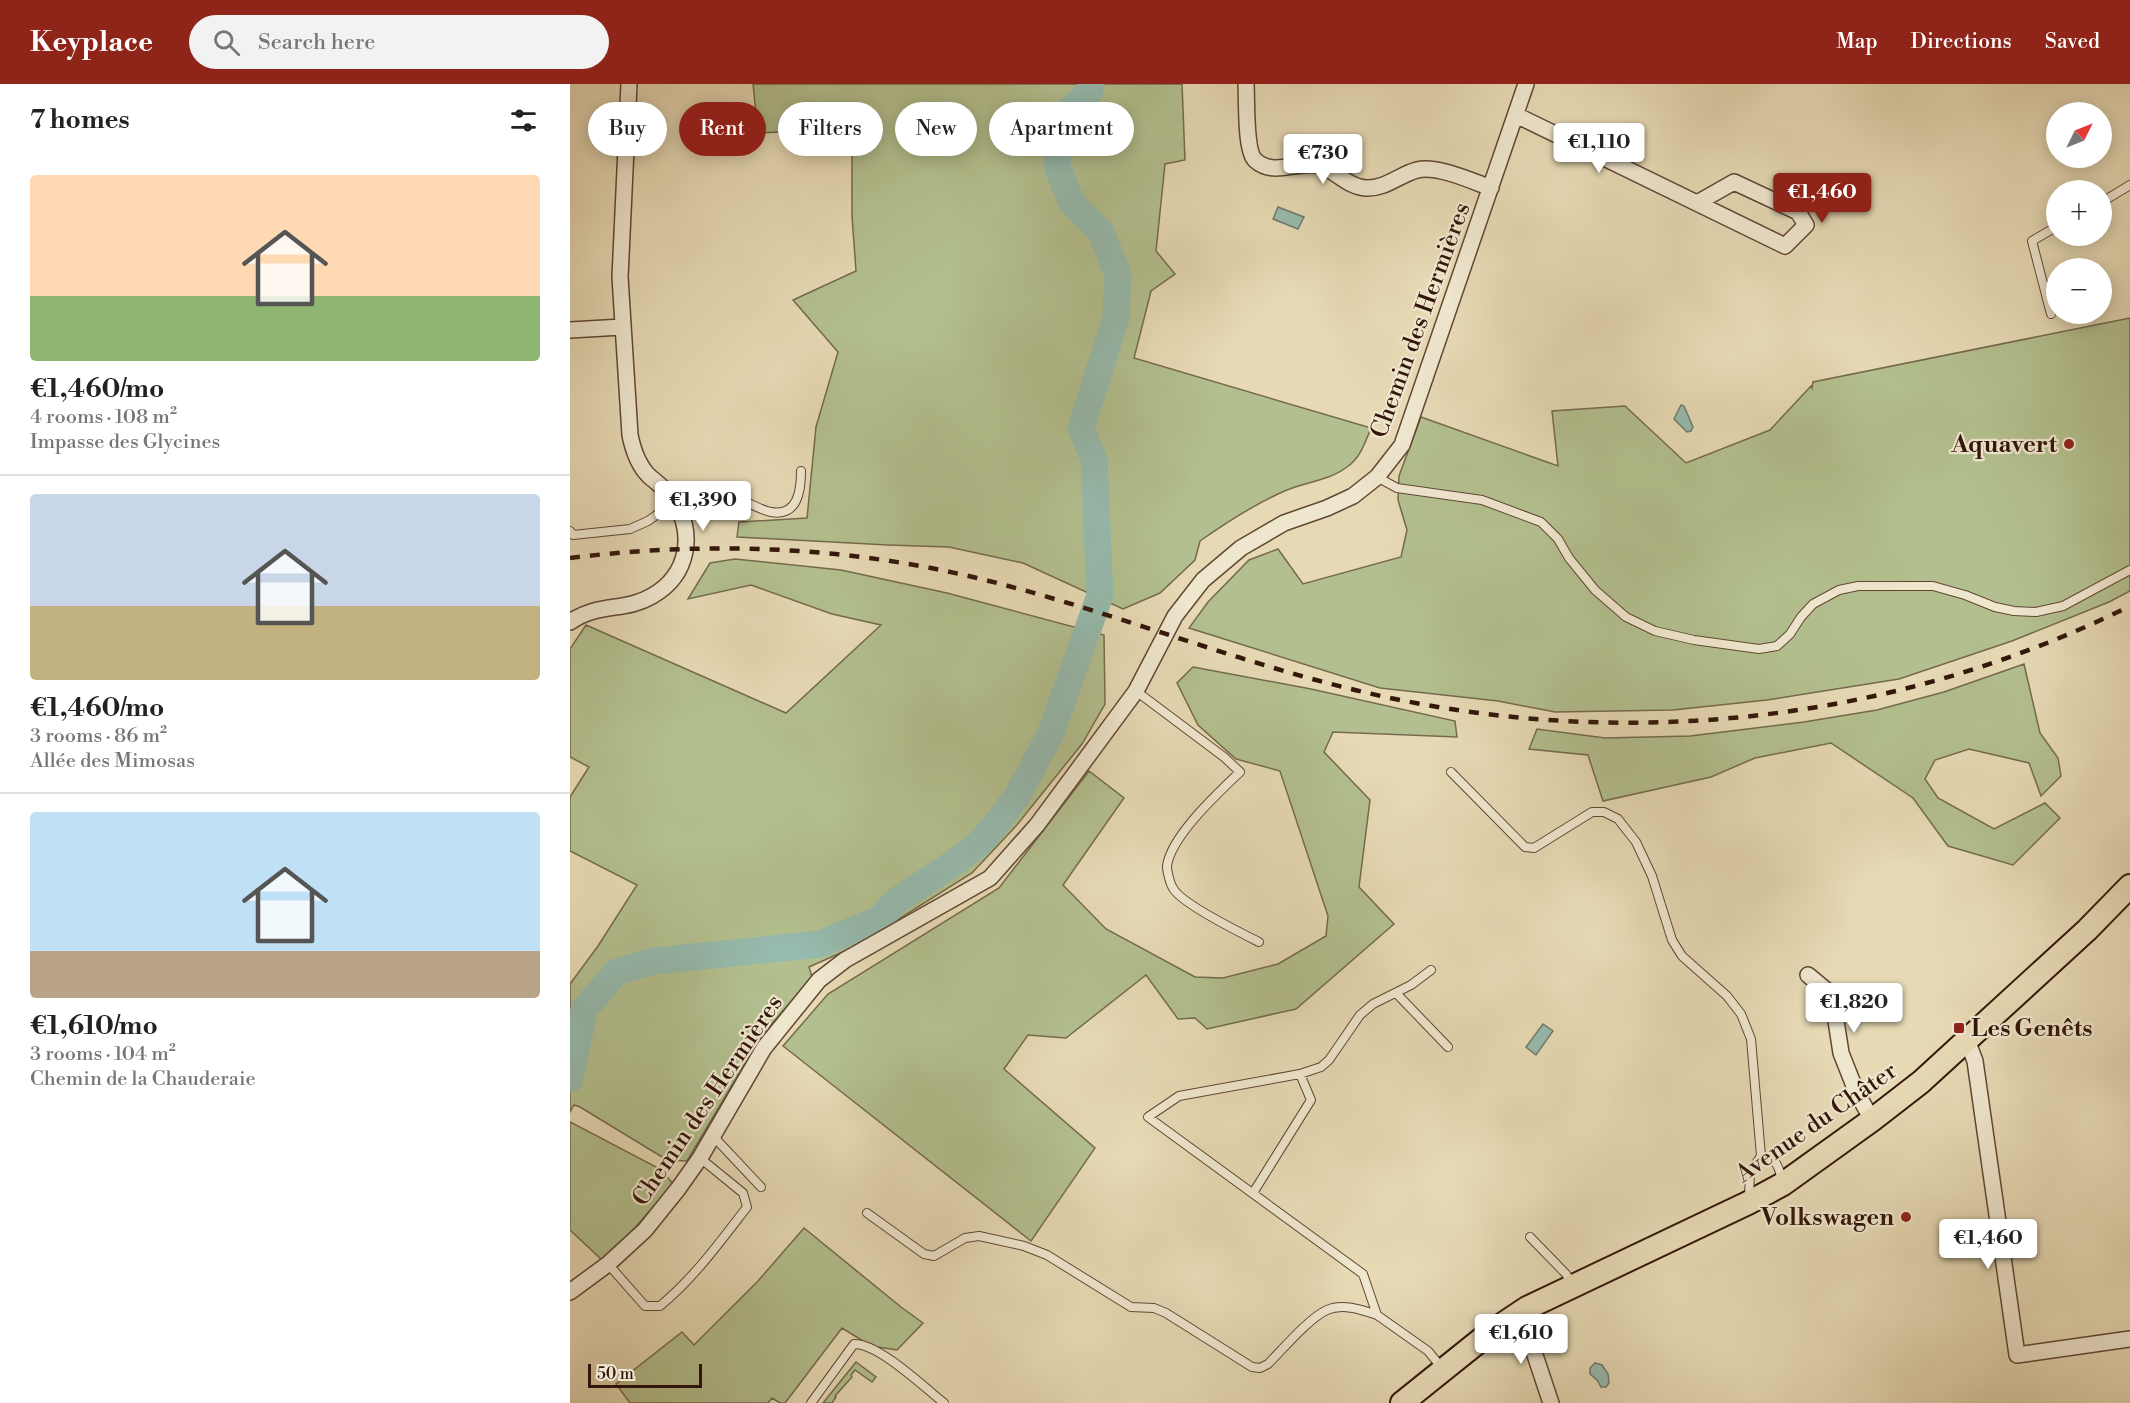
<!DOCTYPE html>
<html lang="en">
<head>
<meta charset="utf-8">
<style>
  body { margin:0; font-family:"Libre Bodoni",serif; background:#f2f2f2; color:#222; height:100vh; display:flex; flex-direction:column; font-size:22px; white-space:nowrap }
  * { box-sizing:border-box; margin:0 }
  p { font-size:20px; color:#767676 }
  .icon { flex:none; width:33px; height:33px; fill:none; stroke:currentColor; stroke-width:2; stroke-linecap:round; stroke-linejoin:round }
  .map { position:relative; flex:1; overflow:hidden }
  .panel { display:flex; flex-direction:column; background:#fff; width:570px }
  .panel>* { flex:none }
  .guide { position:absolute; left:18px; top:18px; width:570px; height:54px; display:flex; gap:12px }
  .needle { width:39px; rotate:47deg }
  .fabs { position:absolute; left:1476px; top:18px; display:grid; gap:12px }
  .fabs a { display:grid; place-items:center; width:66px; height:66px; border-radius:50%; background:#fff; box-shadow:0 3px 15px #0003; font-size:30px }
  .scale { position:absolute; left:18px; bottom:15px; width:114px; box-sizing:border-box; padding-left:6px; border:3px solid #34160a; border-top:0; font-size:16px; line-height:21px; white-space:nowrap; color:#34160a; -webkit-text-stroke:4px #efe6ce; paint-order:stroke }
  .price { position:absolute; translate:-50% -51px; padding:0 14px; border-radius:6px; background:#fff; color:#222; font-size:20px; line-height:39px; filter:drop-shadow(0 2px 3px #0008) }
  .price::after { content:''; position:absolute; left:50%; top:36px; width:18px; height:14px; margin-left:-9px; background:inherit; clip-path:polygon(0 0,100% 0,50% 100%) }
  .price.selected { background:#8f2418; color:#fff }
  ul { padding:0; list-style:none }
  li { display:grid; align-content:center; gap:12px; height:318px; padding:0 30px }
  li+li { border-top:2px solid #e0e0e0 }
  li span { display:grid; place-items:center; height:186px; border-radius:6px; color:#555 }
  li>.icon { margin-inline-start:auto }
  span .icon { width:108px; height:108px; fill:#fffc; stroke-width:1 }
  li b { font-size:26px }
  h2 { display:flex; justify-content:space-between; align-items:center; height:72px; padding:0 30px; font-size:26px }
  .tag { padding:0 21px; border-radius:27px; background:#fff; box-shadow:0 3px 15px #0003; font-size:21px; line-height:54px }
  .tag.selected { background:#8f2418; color:#fff }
  header { display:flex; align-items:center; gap:36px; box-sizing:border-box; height:84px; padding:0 30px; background:#8f2418; color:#fff }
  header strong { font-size:28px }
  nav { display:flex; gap:33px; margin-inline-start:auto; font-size:21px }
  .search { width:420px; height:54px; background:#f2f2f2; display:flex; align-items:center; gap:15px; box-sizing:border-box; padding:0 21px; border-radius:33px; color:#767676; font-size:22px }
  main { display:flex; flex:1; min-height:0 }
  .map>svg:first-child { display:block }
  .green { fill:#b3bf8e; stroke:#746a4c; stroke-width:1.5 }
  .water { fill:#96baad; stroke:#6f786c; stroke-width:1.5 }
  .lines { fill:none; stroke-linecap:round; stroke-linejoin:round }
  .river { stroke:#96baad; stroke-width:27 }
  .lane-casing { stroke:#604734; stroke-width:10 }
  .street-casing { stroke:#604734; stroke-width:18 }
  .primary-casing { stroke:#34160a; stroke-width:26 }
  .lane { stroke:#efe6ce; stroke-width:8 }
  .street { stroke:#efe6ce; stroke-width:15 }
  .primary { stroke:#e6d9b4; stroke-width:22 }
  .rail { stroke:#34160a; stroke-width:4.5; stroke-dasharray:10 10; stroke-linecap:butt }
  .poi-dot { fill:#8f2418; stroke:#efe6ce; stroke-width:2 }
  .labels { text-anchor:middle; stroke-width:4.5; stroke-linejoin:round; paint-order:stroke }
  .street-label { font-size:24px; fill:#34160a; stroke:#efe6ce }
  .poi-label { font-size:24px; font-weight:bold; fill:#34160a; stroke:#efe6ce; text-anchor:end }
</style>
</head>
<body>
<header>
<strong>Keyplace</strong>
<div class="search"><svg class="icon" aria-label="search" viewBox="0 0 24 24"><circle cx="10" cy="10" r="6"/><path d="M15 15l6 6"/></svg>Search here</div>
<nav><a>Map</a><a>Directions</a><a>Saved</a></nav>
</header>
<main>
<section class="panel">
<h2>7 homes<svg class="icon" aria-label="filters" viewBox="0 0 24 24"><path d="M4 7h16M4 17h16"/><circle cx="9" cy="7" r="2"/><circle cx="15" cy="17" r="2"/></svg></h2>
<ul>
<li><span style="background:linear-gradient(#ffd9b3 65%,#8fb573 0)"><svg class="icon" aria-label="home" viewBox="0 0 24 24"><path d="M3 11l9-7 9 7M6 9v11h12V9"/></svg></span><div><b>€1,460/mo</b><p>4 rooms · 108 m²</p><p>Impasse des Glycines</p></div></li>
<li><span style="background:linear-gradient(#c9d6e8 60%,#c2b280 0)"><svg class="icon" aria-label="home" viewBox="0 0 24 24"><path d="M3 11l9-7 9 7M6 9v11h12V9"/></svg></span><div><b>€1,460/mo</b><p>3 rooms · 86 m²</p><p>Allée des Mimosas</p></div></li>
<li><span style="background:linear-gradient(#bfe0f5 75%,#b9a48a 0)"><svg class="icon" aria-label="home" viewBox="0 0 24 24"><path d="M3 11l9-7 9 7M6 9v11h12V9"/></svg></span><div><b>€1,610/mo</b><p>3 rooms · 104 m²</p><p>Chemin de la Chauderaie</p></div></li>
</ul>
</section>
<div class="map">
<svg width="1560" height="1319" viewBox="0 0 1560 1319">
  <rect width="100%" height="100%" fill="#e6d9b4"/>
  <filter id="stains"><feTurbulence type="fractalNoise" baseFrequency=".00333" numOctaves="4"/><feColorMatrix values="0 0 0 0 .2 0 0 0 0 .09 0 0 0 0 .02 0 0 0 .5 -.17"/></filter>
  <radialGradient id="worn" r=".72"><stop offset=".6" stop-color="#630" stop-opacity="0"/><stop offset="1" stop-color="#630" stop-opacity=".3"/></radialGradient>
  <path class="green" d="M183,0H612L615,76L595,80L586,167L605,190L581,207L564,274L801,344C795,359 790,374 777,383C760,396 737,398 717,406C686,419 657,438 630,457L625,476L590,509L553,525L453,479L379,463L318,461L167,453L169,438L237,434L246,343L268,268L223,216L286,187L282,132V45L188,49Z
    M1560,234V507L1539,518L1442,557L1329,595L1197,616L1103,626L985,628L928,617L810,604L619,544L638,518L679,476L708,465L733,500L831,473L837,446L828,416L829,392L851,333L988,382L982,327L1055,322L1116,379L1200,346L1241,302L1242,304L1243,298Z
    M165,475L271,486L377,509L534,551L535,620L512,660L446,742L402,789L286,862L239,883L242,893L194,949L180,971L117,1077L97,1076L10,1023L4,1021L0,1028V900L28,862L67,801L0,767V713L19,683L0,673V565L16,541L216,629L311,541L262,530L181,501L118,515L140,479Z
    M1454,580L1470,649L1488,674L1491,692L1471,712L1459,679L1399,665L1365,676L1355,695L1368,714L1424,745L1475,719L1490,734L1443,781L1378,762L1343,714L1261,659L1185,674L1141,693L1033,717L1018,671L959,665L967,645L1035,654L1120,652L1234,638L1307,626L1374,608Z
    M623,583L741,605L885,637L887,653L763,648L754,668L800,716L789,803L824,840L726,925L637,945L625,934L608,935L576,891L496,954L458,951L434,985L525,1064L461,1157L213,962L258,910L429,804L519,687L554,714L493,801L536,845L625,893L653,894L708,880L756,852L758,832L710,687L666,675L628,641L607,599Z
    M0,1038L92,1086L103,1100L64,1145L32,1176L0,1146Z
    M234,1144L331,1223L353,1239L327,1266L301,1262L272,1244L215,1319H210L202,1314L198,1319H60L46,1300L112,1248L124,1261L188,1197Z
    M286,1278L306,1293L302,1298L285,1286L281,1291L282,1293L265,1312L266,1313L262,1319H253Z"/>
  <path class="water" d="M708,123L734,133L728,145L703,135Z
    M1111,321L1114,322L1123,343L1121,347L1117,348L1104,335Z
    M973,940L983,947L966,971L956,963Z
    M1025,1279L1032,1281L1038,1290L1039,1299L1036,1303H1031L1027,1296L1020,1290V1284Z"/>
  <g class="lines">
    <path class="river" d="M0,995L14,926L46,888L84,877L250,860L310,835L325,818L384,779L410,759L431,734L447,712L481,649L530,511L524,376L511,344L546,234L548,191L531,148L502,119L488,85L485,53L491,35L520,7L521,0"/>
    <g class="lane-casing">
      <path id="lane" d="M1532,118L1560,101
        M1481,230L1462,157L1486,143
        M807,393L827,404L912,416L971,438L988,455L999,474L1025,506L1056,533L1085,547L1124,556L1189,565L1207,562L1220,550L1231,533L1243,520L1269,506L1288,502H1363L1395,511L1425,523L1444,527L1466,528L1493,522L1560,486
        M0,447L3,451L60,445L78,437L119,408C136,411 154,412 170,416C181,419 190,426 201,428C228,433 231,406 231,387
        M566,607L654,673L670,688C649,708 601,752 597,782C597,787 600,800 603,804C610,819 671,849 689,858
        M881,688L955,763L964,764L1022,728H1034L1048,735L1066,758L1082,792L1102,856L1112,872L1157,912L1171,930L1181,955L1191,1072L1180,1088L1179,1113
        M861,886L841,901L803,920L790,931L759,976L751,983L730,990L609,1012L578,1033L793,1190L807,1231L858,1267L872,1284
        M826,909L878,963
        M143,1052L191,1103
        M1191,1072C1207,1074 1209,1083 1212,1097
        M683,1109L741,1016L730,990
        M297,1129L354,1170L364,1172L395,1154L409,1152L454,1162L477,1171L561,1223L584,1224L596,1229L682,1283L690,1284L698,1280C713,1265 739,1234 757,1226C773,1219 792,1226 807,1231
        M960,1153L996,1190L1002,1200
        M38,1180L75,1222H90C124,1194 150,1158 177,1123L173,1109L130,1074
        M241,1319L284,1260C308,1259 355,1304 374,1319"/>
    </g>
    <g class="street-casing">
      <path id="street" d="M676,0C677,16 675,66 685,76C703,93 726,77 747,81C765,85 777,103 796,104C815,105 829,91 847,86C867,81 902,97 921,104
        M946,31L1215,162L1236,141L1228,128L1164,98L1127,119
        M0,246L52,243
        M0,538C29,518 55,528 82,512C119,491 126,448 102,414C96,405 87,399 79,392C68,381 63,366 60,351L50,193L59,0
        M1238,891L1262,911L1271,969L1286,1007L1302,1036
        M1397,956L1405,977L1447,1271L1560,1255
        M0,1208L38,1180L75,1146L108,1105L130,1074L194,964L249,896L275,876L420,794L467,741L566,607L605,532L633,496L671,464L714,439L757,424L783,412L807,393L832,361L956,0
        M946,1231L960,1256L981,1319"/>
    </g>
    <g class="primary-casing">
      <path id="primary" d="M832,1319L918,1250L957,1224L1178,1119L1213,1100L1302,1036L1351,998L1517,846L1560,802"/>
    </g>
    <use href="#lane" class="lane"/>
    <use href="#street" class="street"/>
    <use href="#primary" class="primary"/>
    <path class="rail" d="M0,474C136,457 274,462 407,494C535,525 657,575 785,606C1044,669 1320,641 1560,522"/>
  </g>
  <g class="poi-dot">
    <circle cx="1499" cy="360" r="6"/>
    <rect x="1383" y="938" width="12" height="12" rx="3"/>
    <circle cx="1336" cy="1133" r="6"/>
  </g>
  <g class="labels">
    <g class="street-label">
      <text transform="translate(850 236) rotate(-70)" y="8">Chemin des Hermières</text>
      <text transform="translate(137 1016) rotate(-56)" y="8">Chemin des Hermières</text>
      <text transform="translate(1246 1038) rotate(-35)" y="8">Avenue du Châter</text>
    </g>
    <g class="poi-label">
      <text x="1487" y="368">Aquavert</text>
      <text x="1401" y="952" text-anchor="start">Les Genêts</text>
      <text x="1324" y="1141">Volkswagen</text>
    </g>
  </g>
  <rect width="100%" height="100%" filter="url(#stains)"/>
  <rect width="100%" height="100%" fill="url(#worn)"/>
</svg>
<div class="fabs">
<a><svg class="needle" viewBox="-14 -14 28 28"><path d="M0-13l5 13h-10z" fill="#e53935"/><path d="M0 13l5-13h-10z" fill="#767676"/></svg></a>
<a>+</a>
<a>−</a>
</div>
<div class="scale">50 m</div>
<b class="price" style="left:1029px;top:90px">€1,110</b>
<b class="price" style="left:753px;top:101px">€730</b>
<b class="price selected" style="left:1252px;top:140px">€1,460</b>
<b class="price" style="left:133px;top:448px">€1,390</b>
<b class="price" style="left:1284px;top:950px">€1,820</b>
<b class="price" style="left:1418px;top:1186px">€1,460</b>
<b class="price" style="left:951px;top:1281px">€1,610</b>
<div class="guide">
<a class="tag">Buy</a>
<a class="tag selected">Rent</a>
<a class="tag">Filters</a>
<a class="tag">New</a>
<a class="tag">Apartment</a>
</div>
</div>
</main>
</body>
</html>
